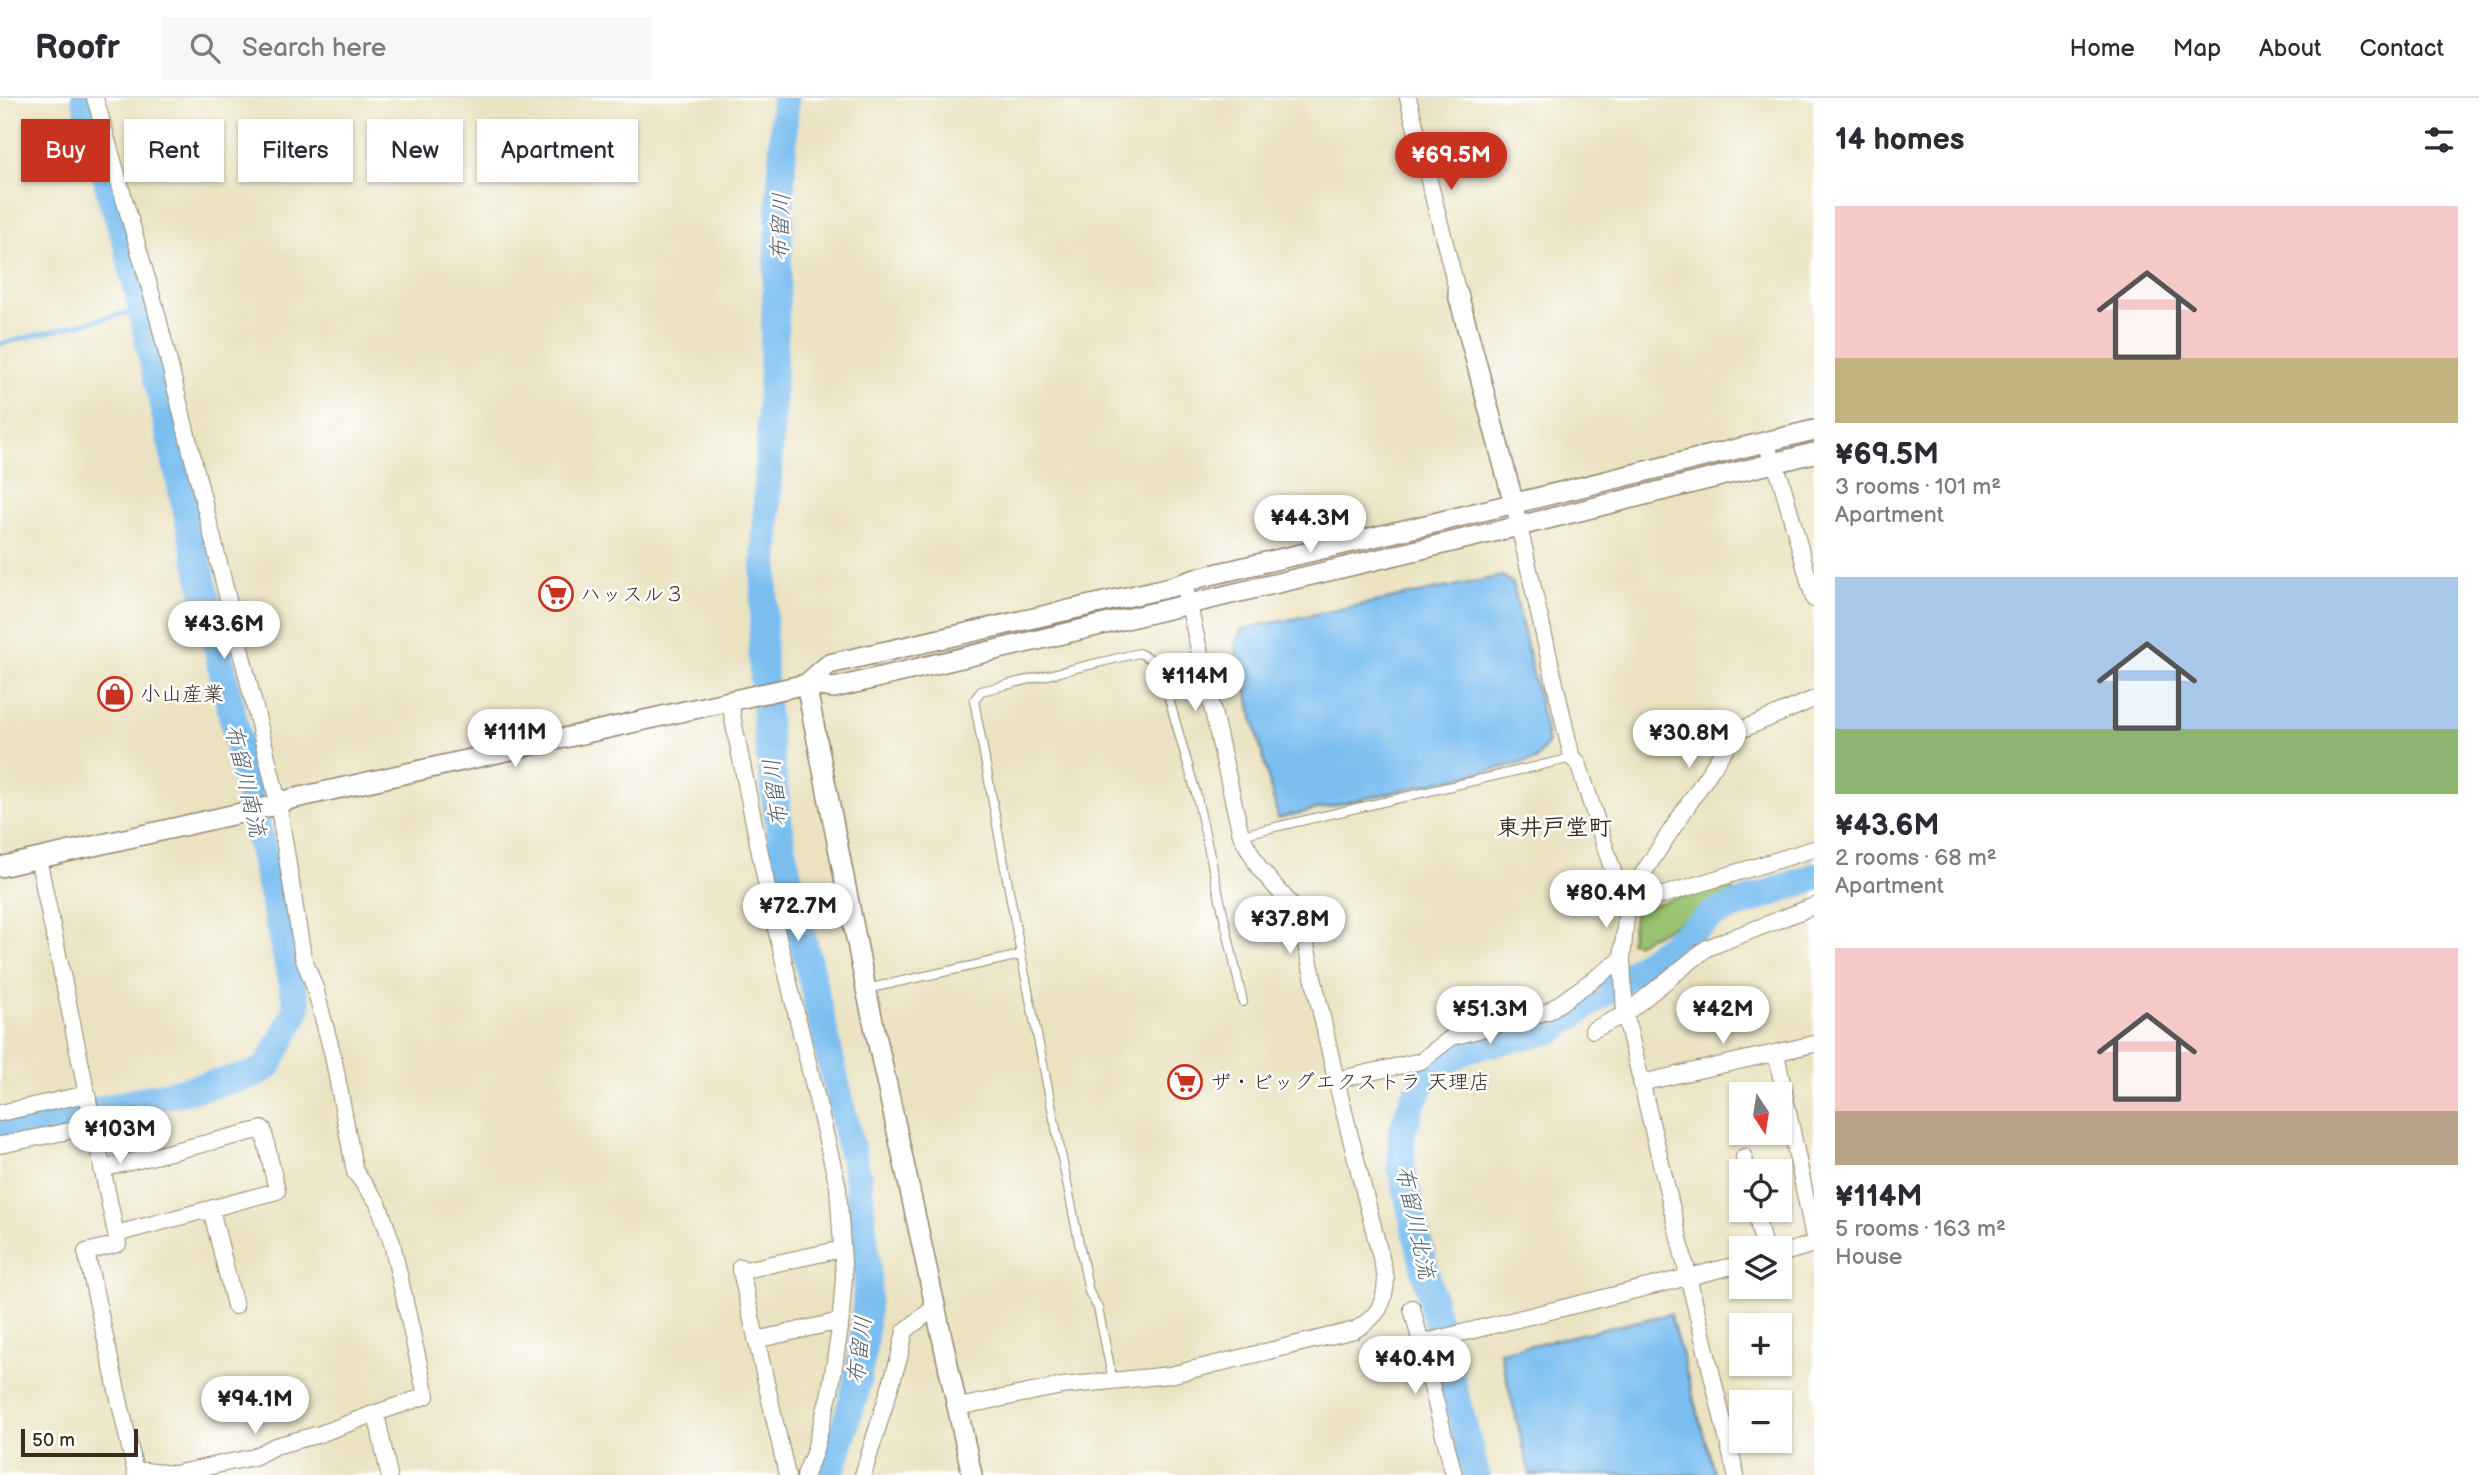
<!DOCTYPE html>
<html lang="en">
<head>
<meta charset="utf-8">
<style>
  body { margin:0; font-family:"Balsamiq Sans","Klee One",sans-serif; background:#f7f7f7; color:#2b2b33; height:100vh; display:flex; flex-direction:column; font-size:26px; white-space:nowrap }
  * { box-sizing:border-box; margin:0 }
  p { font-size:23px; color:#7c7c81 }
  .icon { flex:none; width:38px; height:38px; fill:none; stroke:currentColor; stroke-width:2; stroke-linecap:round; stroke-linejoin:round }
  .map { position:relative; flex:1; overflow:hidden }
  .sheet { display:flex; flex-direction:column; background:#fff; width:665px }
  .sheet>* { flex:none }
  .guide { position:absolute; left:21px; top:21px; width:665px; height:63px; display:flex; gap:14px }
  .needle { width:46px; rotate:168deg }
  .buttons { position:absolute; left:1729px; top:984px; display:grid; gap:14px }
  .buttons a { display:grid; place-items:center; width:63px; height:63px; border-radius:0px; background:#fff; box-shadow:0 2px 5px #0004; font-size:35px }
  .scale { position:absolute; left:21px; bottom:18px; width:117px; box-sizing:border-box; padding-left:7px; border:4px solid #3b2a1e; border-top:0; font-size:19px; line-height:24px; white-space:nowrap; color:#3b2a1e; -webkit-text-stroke:5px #fff; paint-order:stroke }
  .price { position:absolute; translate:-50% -60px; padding:0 16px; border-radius:24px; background:#fff; color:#222; font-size:23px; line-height:46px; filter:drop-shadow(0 2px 4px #0008) }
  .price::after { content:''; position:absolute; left:50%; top:42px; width:21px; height:16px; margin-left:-10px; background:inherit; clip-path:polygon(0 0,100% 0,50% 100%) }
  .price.on { background:#c8321e; color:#fff }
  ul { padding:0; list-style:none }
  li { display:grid; align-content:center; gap:14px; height:371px; padding:0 21px }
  li span { display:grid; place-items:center; height:217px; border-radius:0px; color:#555 }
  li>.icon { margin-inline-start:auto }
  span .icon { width:126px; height:126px; fill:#fffc; stroke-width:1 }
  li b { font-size:30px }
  h2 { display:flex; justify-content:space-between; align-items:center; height:84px; padding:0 21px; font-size:30px }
  .pill { padding:0 24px; border-radius:0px; background:#fff; box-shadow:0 2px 5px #0004; font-size:24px; line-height:63px }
  .pill.on { background:#c8321e; color:#fff }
  header { display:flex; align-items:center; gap:42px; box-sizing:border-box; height:98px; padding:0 35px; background:#fff; border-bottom:2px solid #e1e1e2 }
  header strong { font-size:33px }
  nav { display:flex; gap:38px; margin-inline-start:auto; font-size:24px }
  .search { width:490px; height:63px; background:#f7f7f7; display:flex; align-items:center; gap:18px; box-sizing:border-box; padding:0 24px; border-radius:0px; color:#7c7c81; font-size:26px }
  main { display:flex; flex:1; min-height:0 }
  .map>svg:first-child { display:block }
  .green { fill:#99c370; stroke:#6a7647; stroke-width:2 }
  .water { fill:#7abef0; stroke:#5a7487; stroke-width:2 }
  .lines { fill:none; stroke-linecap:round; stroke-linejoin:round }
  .stream { stroke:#7abef0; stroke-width:4.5 }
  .river { stroke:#7abef0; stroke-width:28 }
  .service-casing { stroke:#92866f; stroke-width:10 }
  .minor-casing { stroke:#92866f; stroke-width:18 }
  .tertiary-casing { stroke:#92866f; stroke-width:22 }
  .service { stroke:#fff; stroke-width:8 }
  .minor { stroke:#fff; stroke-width:16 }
  .tertiary { stroke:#fff; stroke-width:19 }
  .labels { text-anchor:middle; stroke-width:5; stroke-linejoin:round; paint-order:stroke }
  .poi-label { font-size:21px; fill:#3b2a1e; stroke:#fff; text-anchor:start }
  .water-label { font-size:23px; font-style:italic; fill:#515e68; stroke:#fff }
  .neighbourhood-label { font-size:23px; font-weight:bold; fill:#3b2a1e; stroke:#fff }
</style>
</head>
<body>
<header>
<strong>Roofr</strong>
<div class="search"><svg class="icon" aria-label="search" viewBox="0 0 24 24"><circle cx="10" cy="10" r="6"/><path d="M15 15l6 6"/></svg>Search here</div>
<nav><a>Home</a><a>Map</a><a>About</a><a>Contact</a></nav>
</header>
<main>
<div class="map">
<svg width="1814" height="1377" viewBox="0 0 1814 1377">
  <rect width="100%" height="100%" fill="#fff"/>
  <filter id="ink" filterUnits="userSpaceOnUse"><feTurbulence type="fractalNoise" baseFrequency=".0143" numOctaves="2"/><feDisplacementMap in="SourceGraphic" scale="14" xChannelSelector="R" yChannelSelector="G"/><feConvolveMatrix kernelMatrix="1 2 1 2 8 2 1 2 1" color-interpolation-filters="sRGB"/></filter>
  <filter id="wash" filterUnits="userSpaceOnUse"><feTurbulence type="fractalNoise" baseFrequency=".00686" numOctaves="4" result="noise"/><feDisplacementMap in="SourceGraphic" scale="28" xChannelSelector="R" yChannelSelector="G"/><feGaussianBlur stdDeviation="1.57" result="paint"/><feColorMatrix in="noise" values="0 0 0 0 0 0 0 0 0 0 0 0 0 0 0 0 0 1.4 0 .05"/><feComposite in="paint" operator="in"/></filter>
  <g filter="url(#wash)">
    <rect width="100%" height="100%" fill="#eae2c0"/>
    <path class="green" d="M1730,785L1734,797L1636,846L1630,844L1635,812Z"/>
    <path class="water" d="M1502,478L1513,485L1548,644L1536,662L1278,720L1235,547L1242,531Z
      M1670,1216L1715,1377H1530L1500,1254Z"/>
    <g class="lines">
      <path class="stream" d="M0,246L142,211"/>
      <path class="river" d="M785,0L768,379L762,557L767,633L782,751L858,1081L868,1181L863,1252L854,1298L830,1377
        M0,1035L253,977L268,968L295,916L297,907L127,146L112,101L85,0
        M1476,1377L1441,1242L1401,1068L1402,1034L1414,1000L1430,974L1468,950L1553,932L1714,816L1814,779"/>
    </g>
  </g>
  <g filter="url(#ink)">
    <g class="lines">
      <g class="service-casing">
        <path id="service" d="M1241,737L1572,660
          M866,891L1021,857
          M1113,1283L1098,1210L1089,1194L1021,857L974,602L981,593L1139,555L1155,563L1161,573L1196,695L1243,904"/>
      </g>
      <g class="minor-casing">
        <path id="minor" d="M95,0L155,208L259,626L278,704L303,859L315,890L333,958L355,1074L378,1105L392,1145L426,1298L376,1315L389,1377
          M1408,0L1458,196
          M1765,344L1781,382L1814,501
          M1514,406L1572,660L1578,665L1620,795L1627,808
          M732,604V617L772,814L838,1089L844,1179L840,1230L830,1294L814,1355L805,1377
          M38,760L118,1146L86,1154L136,1377
          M1627,808L1814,751
          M1593,932L1625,916L1707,850L1814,808
          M1776,955L1814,1140
          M1336,982L1421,963L1452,939L1549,913L1622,861
          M1641,985L1814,946
          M0,1015L87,996
          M0,1047L94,1028
          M1744,1059L1747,1073
          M102,1071L263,1031L277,1093L116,1136
          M211,1111L235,1208
          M1755,1111L1764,1150
          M1780,1156L1814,1146
          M740,1169L787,1377
          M740,1173L842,1151
          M1412,1210L1454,1377
          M756,1242L840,1223
          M1421,1245L1741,1166
          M958,1309L1062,1288L1170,1277L1355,1232C1378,1218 1385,1207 1386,1180L1336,982L1304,838L1294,810L1259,770L1241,737L1184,485
          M135,1372L174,1376L254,1359L275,1348L320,1336L376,1315
          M863,1377L899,1260L905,1233L935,1209
          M1736,1377L1625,916L1622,861L1627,808L1632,792L1736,634L1814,601"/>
      </g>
      <g class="tertiary-casing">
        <path id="tertiary" d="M1458,196L1514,406
          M806,586L829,566L1171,489L1202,479L1430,426L1814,332
          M806,586L866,891L972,1377
          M0,769L272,708L278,704L806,586L834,590L847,587L1519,428L1814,355"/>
      </g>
      <use href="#service" class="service"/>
      <use href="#minor" class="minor"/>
      <use href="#tertiary" class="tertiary"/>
    </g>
  </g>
  <defs>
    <g id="supermarket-ring" transform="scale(1.75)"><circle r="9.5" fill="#fff" stroke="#c8321e" stroke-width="1.5"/><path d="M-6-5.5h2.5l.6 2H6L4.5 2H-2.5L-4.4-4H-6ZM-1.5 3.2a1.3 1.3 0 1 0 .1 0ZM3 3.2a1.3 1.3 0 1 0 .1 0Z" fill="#c8321e"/></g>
    <g id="shop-ring" transform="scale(1.75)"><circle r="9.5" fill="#fff" stroke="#c8321e" stroke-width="1.5"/><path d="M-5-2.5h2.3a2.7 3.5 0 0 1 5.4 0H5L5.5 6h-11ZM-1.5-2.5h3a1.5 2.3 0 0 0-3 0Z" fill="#c8321e"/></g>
  </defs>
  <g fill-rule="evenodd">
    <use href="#supermarket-ring" x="556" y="496"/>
    <use href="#shop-ring" x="115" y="596"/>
    <use href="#supermarket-ring" x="1185" y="984"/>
  </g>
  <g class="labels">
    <g class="poi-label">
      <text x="580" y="503">ハッスル３</text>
      <text x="140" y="603">小山産業</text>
      <text x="1210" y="991">ザ・ビッグエクストラ 天理店</text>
    </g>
    <g class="water-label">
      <text transform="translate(780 129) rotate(-88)" y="8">布留川</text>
      <text transform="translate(246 682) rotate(77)" y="8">布留川南流</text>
      <text transform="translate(775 695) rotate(-97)" y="8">布留川</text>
      <text transform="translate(1416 1124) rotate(78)" y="8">布留川北流</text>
      <text transform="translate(859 1252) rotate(-83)" y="8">布留川</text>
    </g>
    <g class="neighbourhood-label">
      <text x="1554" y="737">東井戸堂町</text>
    </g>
  </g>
</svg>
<div class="buttons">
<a><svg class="needle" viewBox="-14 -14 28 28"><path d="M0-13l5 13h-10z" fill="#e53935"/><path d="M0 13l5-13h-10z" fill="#7c7c81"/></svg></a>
<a><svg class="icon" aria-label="locate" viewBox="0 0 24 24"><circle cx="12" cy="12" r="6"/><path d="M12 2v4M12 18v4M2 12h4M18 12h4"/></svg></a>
<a><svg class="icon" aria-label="layers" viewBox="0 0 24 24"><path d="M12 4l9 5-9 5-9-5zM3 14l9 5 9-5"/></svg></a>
<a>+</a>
<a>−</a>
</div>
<div class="scale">50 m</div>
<b class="price on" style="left:1451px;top:94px">¥69.5M</b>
<b class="price" style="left:1310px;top:457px">¥44.3M</b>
<b class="price" style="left:224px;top:563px">¥43.6M</b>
<b class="price" style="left:1195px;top:615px">¥114M</b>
<b class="price" style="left:515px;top:671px">¥111M</b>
<b class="price" style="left:1689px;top:672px">¥30.8M</b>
<b class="price" style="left:1606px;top:832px">¥80.4M</b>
<b class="price" style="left:798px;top:845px">¥72.7M</b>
<b class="price" style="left:1290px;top:858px">¥37.8M</b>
<b class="price" style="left:1490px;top:948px">¥51.3M</b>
<b class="price" style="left:1723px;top:948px">¥42M</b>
<b class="price" style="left:120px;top:1068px">¥103M</b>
<b class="price" style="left:1415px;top:1298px">¥40.4M</b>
<b class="price" style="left:255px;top:1338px">¥94.1M</b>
<div class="guide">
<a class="pill on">Buy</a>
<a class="pill">Rent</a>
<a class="pill">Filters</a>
<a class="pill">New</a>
<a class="pill">Apartment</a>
</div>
</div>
<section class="sheet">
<h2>14 homes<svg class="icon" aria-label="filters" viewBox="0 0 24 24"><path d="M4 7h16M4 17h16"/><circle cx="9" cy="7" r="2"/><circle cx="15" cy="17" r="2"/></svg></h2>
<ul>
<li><span style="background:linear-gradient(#f6c9c9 70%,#c2b280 0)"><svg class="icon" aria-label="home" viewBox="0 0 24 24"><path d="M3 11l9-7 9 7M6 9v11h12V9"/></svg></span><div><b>¥69.5M</b><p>3 rooms · 101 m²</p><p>Apartment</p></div></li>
<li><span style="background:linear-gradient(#a9c7e8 70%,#8fb573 0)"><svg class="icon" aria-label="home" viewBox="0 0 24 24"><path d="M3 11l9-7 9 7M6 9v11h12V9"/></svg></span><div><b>¥43.6M</b><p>2 rooms · 68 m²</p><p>Apartment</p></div></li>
<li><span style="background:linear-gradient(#f6c9c9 75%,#b9a48a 0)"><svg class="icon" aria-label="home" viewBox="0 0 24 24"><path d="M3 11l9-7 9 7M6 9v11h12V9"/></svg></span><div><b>¥114M</b><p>5 rooms · 163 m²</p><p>House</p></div></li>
</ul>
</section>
</main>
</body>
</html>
